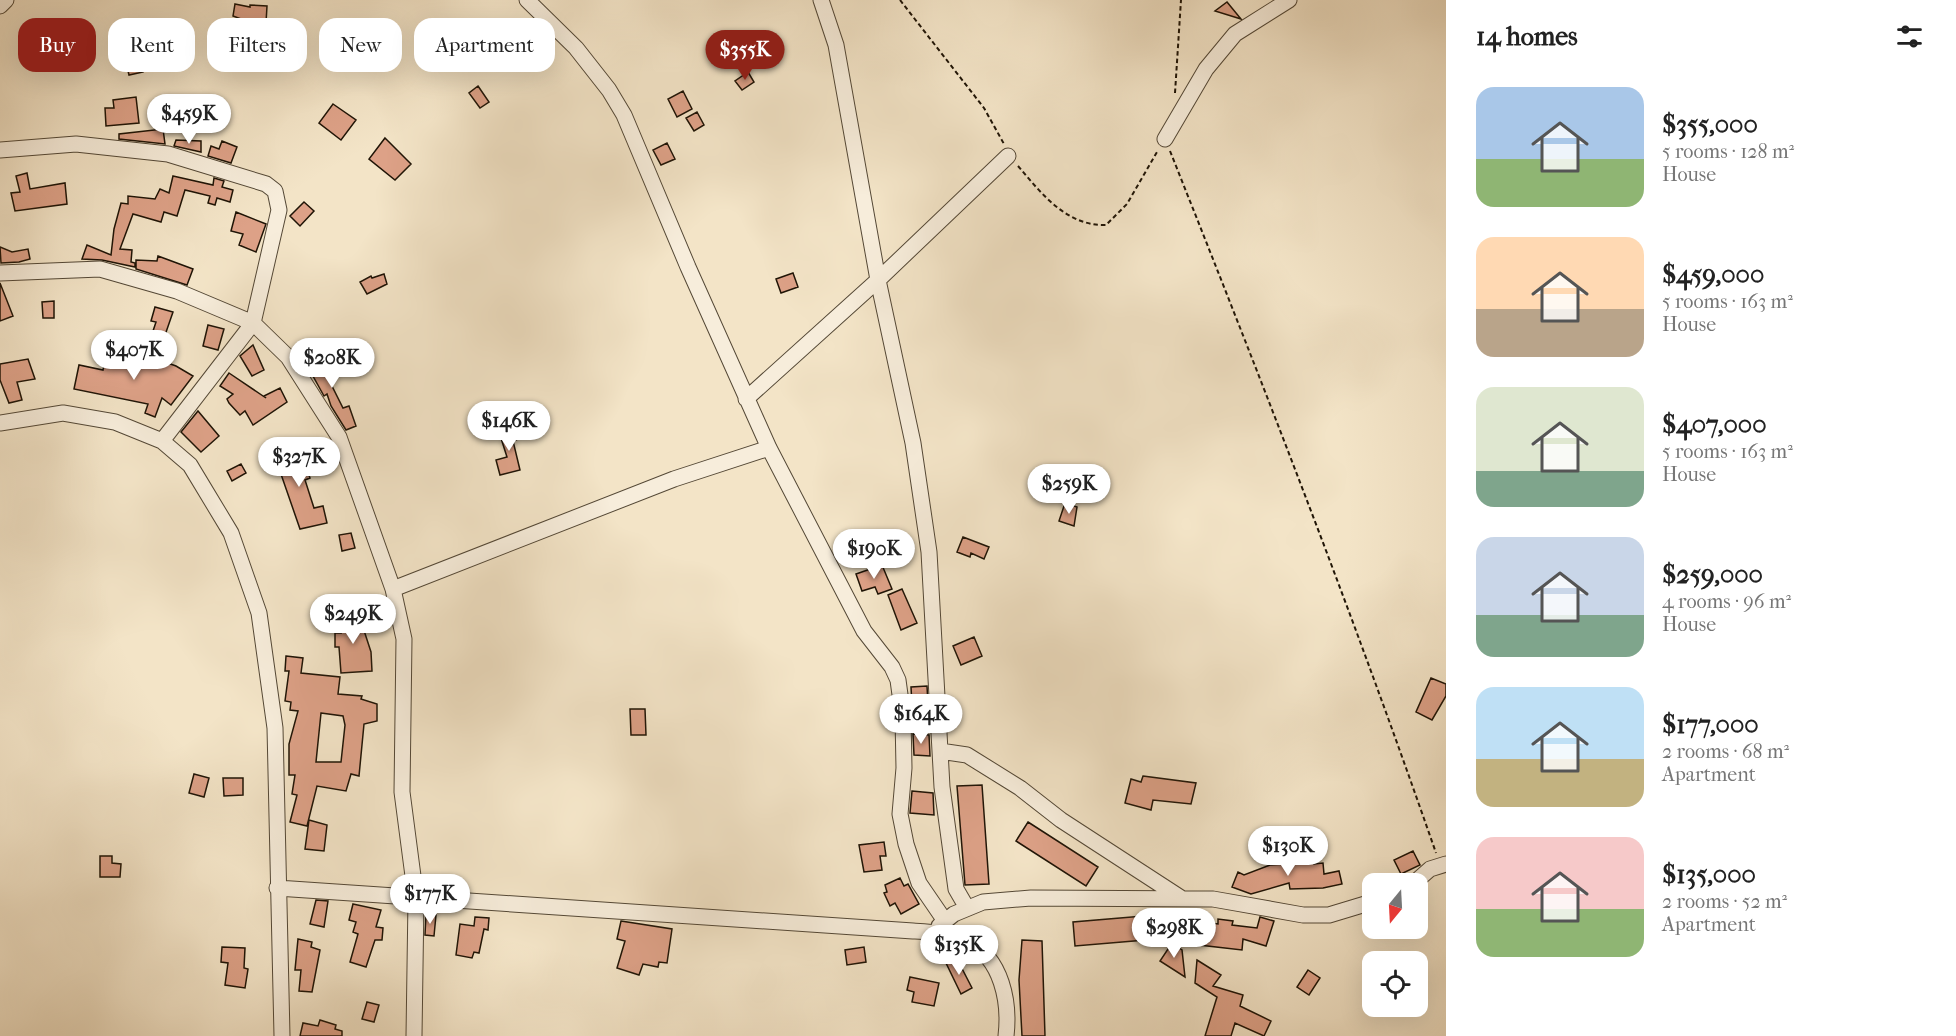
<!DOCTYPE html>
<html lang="en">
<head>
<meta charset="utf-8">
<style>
  body { margin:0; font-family:"IM FELL French Canon",serif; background:#f2f2f2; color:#222; height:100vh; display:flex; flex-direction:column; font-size:22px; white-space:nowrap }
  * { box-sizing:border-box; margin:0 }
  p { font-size:20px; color:#767676 }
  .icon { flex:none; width:33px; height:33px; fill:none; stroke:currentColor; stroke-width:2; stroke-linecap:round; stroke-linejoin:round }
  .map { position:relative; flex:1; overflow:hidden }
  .side { display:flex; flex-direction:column; background:#fff; width:510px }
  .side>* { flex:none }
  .guide { position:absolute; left:18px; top:18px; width:570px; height:54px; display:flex; gap:12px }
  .needle { width:39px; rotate:198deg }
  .buttons { position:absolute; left:1362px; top:873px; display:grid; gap:12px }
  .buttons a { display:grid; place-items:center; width:66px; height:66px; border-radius:12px; background:#fff; box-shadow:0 6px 24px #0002; font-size:30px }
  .price { position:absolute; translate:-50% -51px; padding:0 14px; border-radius:21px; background:#fff; color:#222; font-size:20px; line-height:39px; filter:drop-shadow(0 2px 3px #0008) }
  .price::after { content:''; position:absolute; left:50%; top:36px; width:18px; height:14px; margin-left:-9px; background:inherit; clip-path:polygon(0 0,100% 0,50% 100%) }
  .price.selected { background:#8f2418; color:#fff }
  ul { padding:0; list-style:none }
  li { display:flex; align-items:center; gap:18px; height:150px; padding:0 30px }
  li span { display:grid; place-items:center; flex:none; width:168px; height:120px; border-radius:18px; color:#555 }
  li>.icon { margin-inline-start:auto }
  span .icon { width:72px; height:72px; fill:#fffc; stroke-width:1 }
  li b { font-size:26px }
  h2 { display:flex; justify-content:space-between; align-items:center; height:72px; padding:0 30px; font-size:26px }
  .chip { padding:0 21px; border-radius:18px; background:#fff; box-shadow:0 6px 24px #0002; font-size:21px; line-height:54px }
  .chip.selected { background:#8f2418; color:#fff }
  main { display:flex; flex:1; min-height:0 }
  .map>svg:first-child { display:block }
  .building { fill:#dda187; stroke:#1f1406; stroke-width:1.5; fill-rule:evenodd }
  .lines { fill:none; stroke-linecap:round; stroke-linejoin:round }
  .street-casing { stroke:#544836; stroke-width:17 }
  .path { stroke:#1f1406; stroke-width:2; stroke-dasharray:4.5 3; stroke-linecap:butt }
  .street { stroke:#f7eddb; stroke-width:15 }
</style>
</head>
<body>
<main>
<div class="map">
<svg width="1446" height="1036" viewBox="0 0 1446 1036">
  <rect width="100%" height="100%" fill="#f3e4c7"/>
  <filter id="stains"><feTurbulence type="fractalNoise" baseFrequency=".00333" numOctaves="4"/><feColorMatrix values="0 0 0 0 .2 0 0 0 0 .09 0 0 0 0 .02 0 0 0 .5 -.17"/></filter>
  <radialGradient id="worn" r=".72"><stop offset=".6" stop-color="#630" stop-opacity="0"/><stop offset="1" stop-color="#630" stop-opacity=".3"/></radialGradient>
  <path class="building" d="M1227,2L1241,19L1215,11Z
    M235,4L250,7V5L267,6L266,23L249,22L233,16Z
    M138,55L143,72L129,75L125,58Z
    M748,72L754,82L742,90L735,81Z
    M478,86L489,102L480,108L469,93Z
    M683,91L692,109L677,117L668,99Z
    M136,97L139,123L106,126L105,108H114L113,100Z
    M333,104L356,120L341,140L319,123Z
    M697,112L704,125L694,131L686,118Z
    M163,129L165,144L119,139V134Z
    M385,138L411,164L395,180L369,159Z
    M176,140L201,141V152L174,146Z
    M222,141L237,147L231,163L208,156L211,146L219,149Z
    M667,143L675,159L661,165L653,150Z
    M27,173L30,189L65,183L67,204L15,211L11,193L20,192L16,176Z
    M173,176L213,185L214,178L224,181L222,187L233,190L230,202L217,198L215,205L208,203L210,196L185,190L177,216L164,212L161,222L133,214L120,249L132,250L131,262L135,263V267L102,260L82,259L87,245L111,255L114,229L121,203L128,204V196L155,199L160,189L169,193Z
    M304,202L314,211L300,226L290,216Z
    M236,212L266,224L256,252L239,245L243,234L231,231Z
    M0,247L12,252L28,249L30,259L19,262L1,263Z
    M158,256L193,269L187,285L136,269V260L157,261Z
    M793,273L798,287L781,293L776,279Z
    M384,274L387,284L367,294L360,282L371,276L372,278Z
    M0,283L13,316L0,321Z
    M54,301V318H43L42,302Z
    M155,307L173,312L164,338L152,334L156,322L151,321Z
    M208,325L224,329L218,350L203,346Z
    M253,345L264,370L252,376L240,356Z
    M107,351L155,366L157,359L176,366L193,376L171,405L162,398L155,417L145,413L148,404L74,389L79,365L103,370Z
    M331,356L341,372L328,378L343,408L349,406L356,426L346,430L331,406L327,394L324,396L308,367Z
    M28,359L35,379L17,382L22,400L9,403L0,380V364Z
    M229,373L266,398L264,396L280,388L287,402L253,425L245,411L240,415L229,403L227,399L233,394L220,386Z
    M198,411L219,436L201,452L181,432Z
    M513,426L518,439L513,441L520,470L500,475L496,460L507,457L499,432Z
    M298,445L310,478L305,480L314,508L323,506L327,523L300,529L274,454Z
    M241,464L246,473L232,481L227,471Z
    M1065,503L1077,507L1074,526L1059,521Z
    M351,533L355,548L342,551L339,535Z
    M963,537L989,547L984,559L971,553L970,557L957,552Z
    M882,565L892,589L878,594L875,587L862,591L856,574Z
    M902,589L917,623L901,630L888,595Z
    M358,612L371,652L372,671L341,673L339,647H335V633H341L336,617Z
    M974,637L982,656L961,665L953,646Z
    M286,656L303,658L301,673L340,677L338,694L362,696L361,699L377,704V721L364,724L359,776L351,774L346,791L317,786L307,826L290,822L297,795L292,794L295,775H289V744L298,711L290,710L291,702L285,701L289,671H285ZM321,713L343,716L345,725L341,762H316Z
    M1431,678L1446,684V696L1432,720L1416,712Z
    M927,686L928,704L912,705L911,687Z
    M630,709H645L646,735H631Z
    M913,734L929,735L930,756L914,755Z
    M194,774L209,778L204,797L189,793Z
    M1143,776L1196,783L1191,804L1153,800L1151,810L1125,803L1131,779L1141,782Z
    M223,778H243V795L224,796Z
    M982,785L989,884L965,885L957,786Z
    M912,791L933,793L934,815L910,813Z
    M309,820L327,825L324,851L305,849Z
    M1028,822L1098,867L1086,886L1016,841Z
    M884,842L886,856H880L882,870L864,872L859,845Z
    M1413,851L1420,865L1401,874L1394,860Z
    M1303,855L1316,858L1314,864L1323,863L1324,874L1339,871L1342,884L1323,888L1290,889L1289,883L1251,894L1232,887L1238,872L1244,875L1270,865L1301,863Z
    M100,856H112V863L121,864L120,877H100Z
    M900,878L904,886L908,884L919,904L901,914L895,903L890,906L884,893L887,892L885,885Z
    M316,900L328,901L324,927L310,924Z
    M353,904L381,910L376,927L383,928L382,940H375L366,967L350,962L358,934L353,932L356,922L349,920Z
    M1179,913L1181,937L1075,946L1073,922Z
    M426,914L436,915L434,936L425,935Z
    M475,917L489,918L488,930L484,929L479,953L474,952L472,958L456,955L460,924L474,926Z
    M1260,917L1274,921L1266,946L1243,939L1242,950L1199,945L1202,922L1218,924V919L1233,921L1232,925L1257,928Z
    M621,921L672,929L667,963L659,962L658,967L643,964L639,975L617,968L625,941L617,939Z
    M298,939L312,942L311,947L320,950L312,992L299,991L301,970H295Z
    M1022,940L1042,941L1045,1036H1022L1019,980Z
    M1172,943L1182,950L1185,977L1160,961Z
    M222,947L245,948L244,968L248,969L245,988L225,985L228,963L221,962Z
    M864,947L866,962L847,965L845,950Z
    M956,957L972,988L961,994L946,963Z
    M1197,960L1221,975L1213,986L1243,995L1240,1006L1271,1021L1264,1036L1235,1023L1231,1036H1205L1217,997L1195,983Z
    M1308,970L1320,978L1309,995L1297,987Z
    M910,977L939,983L934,1006L912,1002L914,992L907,990Z
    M367,1002L379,1005L374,1022L362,1019Z
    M320,1020L336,1025L335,1029L342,1031V1036H300L303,1023L318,1026Z"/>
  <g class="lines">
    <g class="street-casing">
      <path id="street" d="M527,0L576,48L609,90L624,115L688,267L769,448L864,631L892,667L898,680L903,717L904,768L900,814L906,844L919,883L945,921
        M821,0L836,45L878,280L913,443L929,552L942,787L956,889L967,908
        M0,6L6,0
        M1165,139L1206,69L1235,34L1289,0
        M0,150L76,144L168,154L266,184L275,191L279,210L253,323L162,441
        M0,273L100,269L177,291L253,323L288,357L339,437L393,589L404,639L402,792L416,899L414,1036
        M746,399L878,280L1008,156
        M0,423L63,413L115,422L162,441L190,465L231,533L259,613L275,728L282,1036
        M393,589L674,479L769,448
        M940,751L967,755L1020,788L1061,820L1181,898
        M1413,884L1430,869L1446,864
        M277,888L913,931C930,932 953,933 968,941C1002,959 1010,1002 1006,1036
        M939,926L954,914L983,902L1031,898L1213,899L1303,915H1329L1372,902"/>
    </g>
    <path class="path" d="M900,0L984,108L1004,144
      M1175,93L1181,0
      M1170,151C1263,384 1354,617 1436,853
      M1018,166C1042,194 1066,226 1106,225L1127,204L1157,152"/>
    <use href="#street" class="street"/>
  </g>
  <rect width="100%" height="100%" filter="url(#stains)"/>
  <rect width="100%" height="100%" fill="url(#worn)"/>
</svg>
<div class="buttons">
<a><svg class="needle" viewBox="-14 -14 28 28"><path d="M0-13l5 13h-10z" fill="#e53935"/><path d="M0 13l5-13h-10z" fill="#767676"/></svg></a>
<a><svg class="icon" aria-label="locate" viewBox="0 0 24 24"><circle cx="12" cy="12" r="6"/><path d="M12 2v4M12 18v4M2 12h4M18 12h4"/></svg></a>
</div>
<b class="price selected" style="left:745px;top:81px">$355K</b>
<b class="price" style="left:189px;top:145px">$459K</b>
<b class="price" style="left:134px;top:381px">$407K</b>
<b class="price" style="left:332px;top:389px">$208K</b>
<b class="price" style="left:509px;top:452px">$146K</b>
<b class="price" style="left:299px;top:488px">$327K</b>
<b class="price" style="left:1069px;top:515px">$259K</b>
<b class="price" style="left:874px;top:580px">$190K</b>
<b class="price" style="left:353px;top:645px">$249K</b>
<b class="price" style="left:921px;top:745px">$164K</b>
<b class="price" style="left:1288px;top:877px">$130K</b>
<b class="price" style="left:430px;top:925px">$177K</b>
<b class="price" style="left:1174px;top:959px">$298K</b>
<b class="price" style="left:959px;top:976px">$135K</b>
<div class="guide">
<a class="chip selected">Buy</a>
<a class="chip">Rent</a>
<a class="chip">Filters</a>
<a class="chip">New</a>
<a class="chip">Apartment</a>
</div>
</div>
<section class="side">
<h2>14 homes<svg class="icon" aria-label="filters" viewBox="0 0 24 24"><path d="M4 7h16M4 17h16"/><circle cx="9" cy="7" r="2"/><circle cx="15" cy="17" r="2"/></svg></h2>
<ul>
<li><span style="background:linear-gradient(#a9c7e8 60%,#8fb573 0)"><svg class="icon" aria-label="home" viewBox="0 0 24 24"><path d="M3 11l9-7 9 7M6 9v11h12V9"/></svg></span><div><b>$355,000</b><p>5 rooms · 128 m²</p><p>House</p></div></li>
<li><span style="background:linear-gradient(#ffd9b3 60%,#b9a48a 0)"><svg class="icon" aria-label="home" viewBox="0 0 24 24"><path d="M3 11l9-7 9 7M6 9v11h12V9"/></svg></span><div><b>$459,000</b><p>5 rooms · 163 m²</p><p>House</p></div></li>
<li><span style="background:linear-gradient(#dfe7d0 70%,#7fa58c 0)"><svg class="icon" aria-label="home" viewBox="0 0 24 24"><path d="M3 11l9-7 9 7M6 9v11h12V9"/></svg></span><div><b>$407,000</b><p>5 rooms · 163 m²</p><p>House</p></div></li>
<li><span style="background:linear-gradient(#c9d6e8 65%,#7fa58c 0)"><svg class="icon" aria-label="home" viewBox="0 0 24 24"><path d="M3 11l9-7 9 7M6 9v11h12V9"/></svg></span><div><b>$259,000</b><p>4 rooms · 96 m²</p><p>House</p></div></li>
<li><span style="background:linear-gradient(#bfe0f5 60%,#c2b280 0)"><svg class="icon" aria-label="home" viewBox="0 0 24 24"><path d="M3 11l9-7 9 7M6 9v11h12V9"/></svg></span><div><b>$177,000</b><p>2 rooms · 68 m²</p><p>Apartment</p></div></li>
<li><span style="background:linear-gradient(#f6c9c9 60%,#8fb573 0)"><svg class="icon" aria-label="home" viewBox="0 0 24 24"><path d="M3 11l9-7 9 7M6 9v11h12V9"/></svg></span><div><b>$135,000</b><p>2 rooms · 52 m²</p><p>Apartment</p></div></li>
</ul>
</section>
</main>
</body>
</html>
